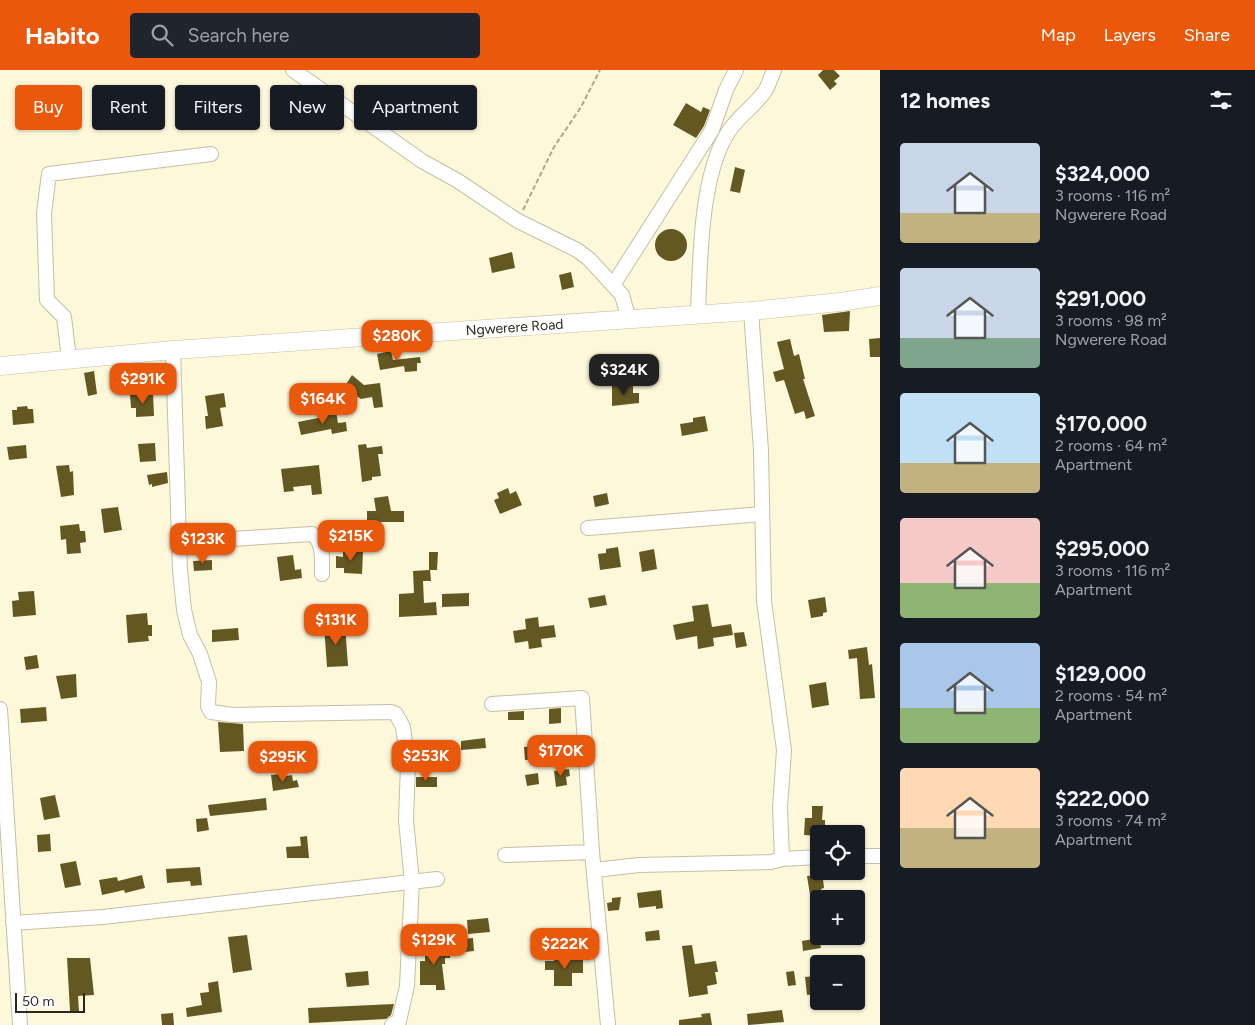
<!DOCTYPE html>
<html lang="en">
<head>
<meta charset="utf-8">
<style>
  body { margin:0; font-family:Figtree,sans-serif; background:#20242c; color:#f1f3f6; height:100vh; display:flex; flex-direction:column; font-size:19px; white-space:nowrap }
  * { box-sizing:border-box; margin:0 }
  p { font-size:16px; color:#9ea1a6 }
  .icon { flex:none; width:28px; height:28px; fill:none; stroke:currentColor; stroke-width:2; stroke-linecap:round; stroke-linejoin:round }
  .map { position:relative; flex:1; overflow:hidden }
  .side { display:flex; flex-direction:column; background:#171b24; width:375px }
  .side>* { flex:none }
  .guide { position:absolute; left:15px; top:15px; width:475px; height:45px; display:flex; gap:10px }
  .buttons { position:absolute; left:810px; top:755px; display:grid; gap:10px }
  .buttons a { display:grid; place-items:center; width:55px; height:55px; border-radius:5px; background:#171b24; box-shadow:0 1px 4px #0004; font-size:25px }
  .scale { position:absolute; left:15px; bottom:12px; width:70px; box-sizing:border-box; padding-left:5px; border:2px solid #2a281d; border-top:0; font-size:14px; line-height:18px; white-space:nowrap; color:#2a281d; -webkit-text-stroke:4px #fff; paint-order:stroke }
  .price { position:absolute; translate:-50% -42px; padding:0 11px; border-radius:10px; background:#ea580c; color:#fff; font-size:16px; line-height:32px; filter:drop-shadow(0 1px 2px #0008) }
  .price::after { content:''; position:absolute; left:50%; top:30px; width:15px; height:11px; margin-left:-8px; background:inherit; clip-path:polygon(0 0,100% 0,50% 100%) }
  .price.current { background:#222; color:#fff }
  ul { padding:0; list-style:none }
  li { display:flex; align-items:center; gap:15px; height:125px; padding:0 20px }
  li span { display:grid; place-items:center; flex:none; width:140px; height:100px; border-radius:5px; color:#555 }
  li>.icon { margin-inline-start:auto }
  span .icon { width:60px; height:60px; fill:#fffc; stroke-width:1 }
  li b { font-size:21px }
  h2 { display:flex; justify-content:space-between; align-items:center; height:60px; padding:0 20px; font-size:21px }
  .chip { padding:0 18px; border-radius:5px; background:#171b24; box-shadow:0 1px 4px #0004; font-size:18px; line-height:45px }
  .chip.current { background:#ea580c; color:#fff }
  header { display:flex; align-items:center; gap:30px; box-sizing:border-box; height:70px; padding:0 25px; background:#ea580c; color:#fff }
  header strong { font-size:24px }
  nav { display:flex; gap:28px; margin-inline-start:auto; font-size:18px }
  .search { width:350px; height:45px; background:#20242c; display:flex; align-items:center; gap:12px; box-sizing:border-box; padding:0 18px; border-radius:5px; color:#9ea1a6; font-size:19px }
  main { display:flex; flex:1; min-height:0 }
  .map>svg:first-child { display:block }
  .building { fill:#645822 }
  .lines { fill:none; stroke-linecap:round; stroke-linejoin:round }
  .minor-casing { stroke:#c5bfa3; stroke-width:16 }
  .major-casing { stroke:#c5bfa3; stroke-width:19 }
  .path { stroke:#aca791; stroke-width:2; stroke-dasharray:5 2.5; stroke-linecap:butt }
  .minor { stroke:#fff; stroke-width:14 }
  .major { stroke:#fff; stroke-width:18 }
  .labels { text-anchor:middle; stroke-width:5; stroke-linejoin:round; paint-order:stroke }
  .street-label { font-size:14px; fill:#2a281d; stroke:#fff }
</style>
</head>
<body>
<header>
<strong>Habito</strong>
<div class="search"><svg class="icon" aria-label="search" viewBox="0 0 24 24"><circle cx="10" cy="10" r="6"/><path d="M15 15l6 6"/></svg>Search here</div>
<nav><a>Map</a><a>Layers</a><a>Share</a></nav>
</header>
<main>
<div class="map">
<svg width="880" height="955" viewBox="0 0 880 955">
  <rect width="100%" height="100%" fill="#fef8db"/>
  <path class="building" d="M823,0H834L840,6L834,11L837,14L830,20L818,5Z
    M686,33L701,42L703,37L710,40L704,56L696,68L673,55Z
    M735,97L745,100L740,123L730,121Z
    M655 175a16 16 0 1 1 32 0a16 16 0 1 1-32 0Z
    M512,182L515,198L492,203L489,188Z
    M571,202L574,217L562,220L559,205Z
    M850,241L849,261L824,262L822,245Z
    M880,268V287H870L869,269Z
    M790,269L794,286L799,284L805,309H803L815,346L806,349L804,341L795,344L784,310L776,312L773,302L784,299L777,272Z
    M391,281L393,290L420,287L421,293H417V301L405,302L404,296L380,300L377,284Z
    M94,301L97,324L88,326L84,303Z
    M352,305L364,315L380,313L383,337L374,338L372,327L361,329L351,322L345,316Z
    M612,316H633V323H639V333L612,336Z
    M153,323L154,346L136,347V338H131L130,325Z
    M224,323L226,337L220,338L223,356L206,359L205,346H208L205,326Z
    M27,336L28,339H33L34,353L13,355L12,340H17V337Z
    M336,341L338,353L346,352L347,361L332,364L331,359L301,365L298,352L328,346L327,342Z
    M705,346L708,361L682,366L680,354L693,352V348Z
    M155,373L156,391L140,392L138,374Z
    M366,374L367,378L382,376L383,384H378L381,406L372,407V410L362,412L358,375Z
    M26,375L27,388L9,390L7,377Z
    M69,395L70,402L73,401L74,425L61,427L56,396Z
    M319,395L322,424L312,425L311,415L293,417L294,421L284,422L281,399Z
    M167,402L168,413L152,417V414L149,415L147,405Z
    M508,418L510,424L516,421L522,435L500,444L494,430L499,428L497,423Z
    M607,423L609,434L595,437L593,426Z
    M388,426L391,441H404V452H367V441H376L374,428Z
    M118,437L122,460L104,463L101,439Z
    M79,454L80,461H85L86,472L80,473L81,483L67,484L66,469L61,470L60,456Z
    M618,477L621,497L600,500L598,484L606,483V479Z
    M654,479L657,499L642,502L639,482Z
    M343,481L363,482L362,504L344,503V498H336V486L343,487Z
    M429,482H438L437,500H430L431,511H423L424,533L436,532L437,545L399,547V524L414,523L413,501L429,500Z
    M293,485L295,500L301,499L302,508L280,511L277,487Z
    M212,490V500L194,501L193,491Z
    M34,521L36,545L13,547L12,531L19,530L18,522Z
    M469,523V536L442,537V524Z
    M605,525L607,535L590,538L588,528Z
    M825,527L827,542L823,543V546L811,548L808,530Z
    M708,534L712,557L731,554L733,565L713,568L714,576L698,579L697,566L676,570L673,555L694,551L692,536Z
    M147,543L148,555H152V566H148L149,571L128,573L126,545Z
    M538,547L539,557L554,555L556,567L541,569L542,577L529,579L528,571L515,573L513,561L526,559L525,549Z
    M345,554L348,596L327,597L324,555Z
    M238,558L239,570L212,572V560Z
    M744,562L747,576L736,578L734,563Z
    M867,577L869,595L872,594L875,628L860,629L857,588L849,589L848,580Z
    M37,585L39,598L26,600L24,587Z
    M76,604L77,627L61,629L56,606Z
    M826,612L829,635L812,638L809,615Z
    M46,637L47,651L21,653L20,639Z
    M561,638V653L549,654V639Z
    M524,641V650H508V642Z
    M218,652L243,654L244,681L220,682Z
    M485,668L486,678L461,680V671Z
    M535,676L536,689L525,690L524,677Z
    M569,699L570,706L566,707L567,715L556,717L554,701Z
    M538,703L539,714L527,716L525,705Z
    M281,704V707L292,705L293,711L297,710L299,717L273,721L271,705Z
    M416,707H437V717H416Z
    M55,725L60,747L44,750L40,728Z
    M266,728L267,740L210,746L208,735Z
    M812,736H823L822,750H825V758L819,757V766L804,765L805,748H812Z
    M207,748L209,760L197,762L196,749Z
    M50,764L51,781L38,782L37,765Z
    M307,766L309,788H287L286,777L301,776L300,767Z
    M76,791L81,815L65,818L60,794Z
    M200,797L202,815L191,816L190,811L167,813L166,799Z
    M142,805L145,818L125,823L124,820L102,825L99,810L117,807L118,811Z
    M819,805L820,809H823L824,818L821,819V824L810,825L807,806Z
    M661,820L663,838L656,839V836L639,838L637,823Z
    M621,827L619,840L608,841L607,833L612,832V828Z
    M488,848L490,862L468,864L467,850Z
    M659,860L660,870L646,871L645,862Z
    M247,865L252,900L233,903L228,867Z
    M473,868L474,881L464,882L463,869Z
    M819,868L821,878L803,881L802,871Z
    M692,875L695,894L716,891L718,902H715L717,914L707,916L708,924L689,927L682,876Z
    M425,876H450V888H445V894H442L445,920H436V915H420V891H425Z
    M67,888H90L94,925L78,926L79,941H70Z
    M554,889H583V903H572V916H554V900H545V891H554Z
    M368,901L369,915L347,917L345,903Z
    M794,901L796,915L788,916L786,902Z
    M815,906L817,924L807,925L805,907Z
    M218,911L222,942L187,947L186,938L202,935L200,923L209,922L208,913Z
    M394,934L391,945L386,949L309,953L308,938Z
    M782,940L784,952L748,955L747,944Z
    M173,943L174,955H162L161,944Z
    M710,943L712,955H679V950L702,947L701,944Z"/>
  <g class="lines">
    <g class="minor-casing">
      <path id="minor" d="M293,0L422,91L458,111L518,151L577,180L589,189L622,225L629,250
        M613,215L712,60L726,20L736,0
        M751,241L761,380L764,531L784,680L780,738L782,789
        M698,244C700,193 700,108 727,64C737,47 754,37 765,21C769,15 771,7 774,0
        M173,280L180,500L184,540L190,565L200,584L209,612L208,636L211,642L233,645L391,642L396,644L403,657L408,694L406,750L412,812L407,916L399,951L392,955
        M69,289L64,247L47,230L44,143L49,104L211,84
        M588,458L762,444
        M179,476L181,472L312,464C324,472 322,490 322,504
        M492,634L582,628L592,782
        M0,639L20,955
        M505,785L592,782L608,955
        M856,786H880
        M595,800L639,795L771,792L782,789L819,787
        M13,853L103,847L437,809"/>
    </g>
    <g class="major-casing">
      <g id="major">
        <path id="s1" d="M0,296L173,280L751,241L840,232L880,226"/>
      </g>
    </g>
    <path class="path" d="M523,140L554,77L581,37L600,0"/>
    <use href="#minor" class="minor"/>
    <use href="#major" class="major"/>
  </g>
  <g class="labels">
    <g class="street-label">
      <text dy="5" stroke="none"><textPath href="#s1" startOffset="516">Ngwerere Road</textPath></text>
    </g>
  </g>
</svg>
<div class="buttons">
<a><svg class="icon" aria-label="locate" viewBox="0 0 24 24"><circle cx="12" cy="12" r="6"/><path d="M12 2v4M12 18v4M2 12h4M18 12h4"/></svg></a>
<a>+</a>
<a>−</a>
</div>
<div class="scale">50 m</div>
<b class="price" style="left:397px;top:292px">$280K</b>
<b class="price current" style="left:624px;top:326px">$324K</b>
<b class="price" style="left:143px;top:335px">$291K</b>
<b class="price" style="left:323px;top:355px">$164K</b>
<b class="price" style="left:351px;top:492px">$215K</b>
<b class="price" style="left:203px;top:495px">$123K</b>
<b class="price" style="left:336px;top:576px">$131K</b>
<b class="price" style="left:561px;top:707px">$170K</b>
<b class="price" style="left:426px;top:712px">$253K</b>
<b class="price" style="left:283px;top:713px">$295K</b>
<b class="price" style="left:434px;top:896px">$129K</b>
<b class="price" style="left:565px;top:900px">$222K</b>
<div class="guide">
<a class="chip current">Buy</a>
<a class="chip">Rent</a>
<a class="chip">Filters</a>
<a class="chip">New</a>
<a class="chip">Apartment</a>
</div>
</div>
<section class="side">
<h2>12 homes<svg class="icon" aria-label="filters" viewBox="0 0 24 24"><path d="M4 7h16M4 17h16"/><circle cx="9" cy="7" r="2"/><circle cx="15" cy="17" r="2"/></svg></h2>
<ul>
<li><span style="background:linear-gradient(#c9d6e8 70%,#c2b280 0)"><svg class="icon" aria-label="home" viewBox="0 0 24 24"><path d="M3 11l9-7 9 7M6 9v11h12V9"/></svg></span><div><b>$324,000</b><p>3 rooms · 116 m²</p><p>Ngwerere Road</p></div></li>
<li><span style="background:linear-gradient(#c9d6e8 70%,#7fa58c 0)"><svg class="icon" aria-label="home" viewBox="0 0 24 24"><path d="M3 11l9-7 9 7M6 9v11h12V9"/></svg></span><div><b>$291,000</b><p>3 rooms · 98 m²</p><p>Ngwerere Road</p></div></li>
<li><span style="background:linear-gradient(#bfe0f5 70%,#c2b280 0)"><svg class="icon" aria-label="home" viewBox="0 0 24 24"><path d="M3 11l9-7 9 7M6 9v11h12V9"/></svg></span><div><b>$170,000</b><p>2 rooms · 64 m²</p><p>Apartment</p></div></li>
<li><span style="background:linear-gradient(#f6c9c9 65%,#8fb573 0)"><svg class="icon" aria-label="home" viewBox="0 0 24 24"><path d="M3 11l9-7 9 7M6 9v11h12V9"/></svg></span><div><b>$295,000</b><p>3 rooms · 116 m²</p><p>Apartment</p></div></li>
<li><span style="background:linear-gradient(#a9c7e8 65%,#8fb573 0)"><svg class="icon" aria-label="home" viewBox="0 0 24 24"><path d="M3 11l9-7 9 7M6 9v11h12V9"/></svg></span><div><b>$129,000</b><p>2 rooms · 54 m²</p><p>Apartment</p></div></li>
<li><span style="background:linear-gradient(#ffd9b3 60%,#c2b280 0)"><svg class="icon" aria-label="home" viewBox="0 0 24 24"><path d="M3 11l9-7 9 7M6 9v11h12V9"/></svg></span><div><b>$222,000</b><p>3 rooms · 74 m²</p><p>Apartment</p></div></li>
</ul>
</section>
</main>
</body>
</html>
